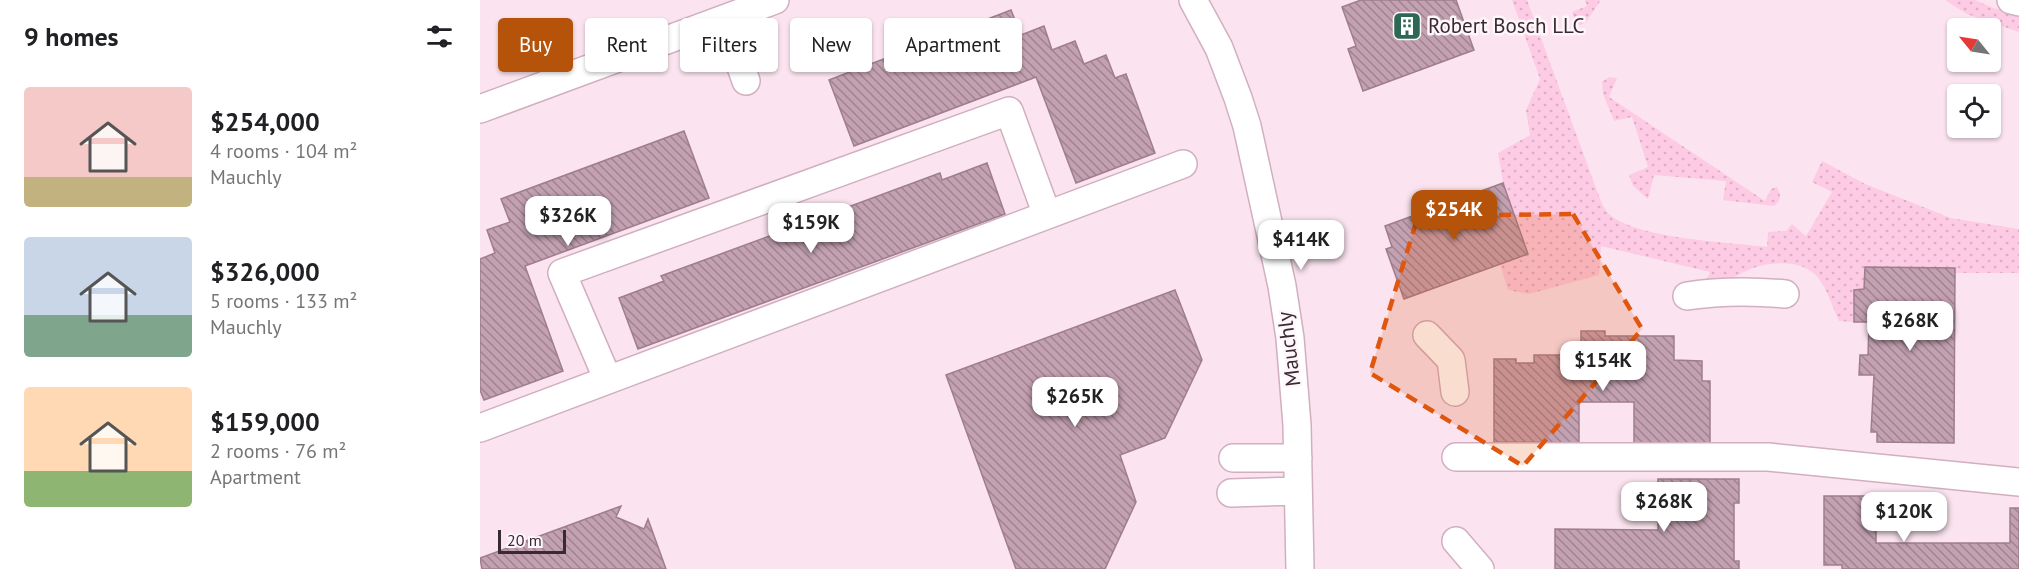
<!DOCTYPE html>
<html lang="en">
<head>
<meta charset="utf-8">
<style>
  body { margin:0; font-family:"PT Sans",sans-serif; background:#f6f6f6; color:#202124; height:100vh; display:flex; flex-direction:column; font-size:22px; white-space:nowrap }
  * { box-sizing:border-box; margin:0 }
  p { font-size:20px; color:#757577 }
  .icon { flex:none; width:33px; height:33px; fill:none; stroke:currentColor; stroke-width:2; stroke-linecap:round; stroke-linejoin:round }
  .map { position:relative; flex:1; overflow:hidden }
  .panel { display:flex; flex-direction:column; background:#fff; width:480px }
  .panel>* { flex:none }
  .banner { position:absolute; left:18px; top:18px; width:570px; height:54px; display:flex; gap:12px }
  .needle { width:39px; rotate:300deg }
  .buttons { position:absolute; left:1467px; top:18px; display:grid; gap:12px }
  .buttons a { display:grid; place-items:center; width:54px; height:54px; border-radius:6px; background:#fff; box-shadow:0 2px 4px #0004; font-size:30px }
  .scale { position:absolute; left:18px; bottom:15px; width:68px; box-sizing:border-box; padding-left:6px; border:3px solid #372a30; border-top:0; font-size:16px; line-height:21px; white-space:nowrap; color:#372a30; -webkit-text-stroke:4px #fef6fa; paint-order:stroke }
  .price { position:absolute; translate:-50% -51px; padding:0 14px; border-radius:12px; background:#fff; color:#222; font-size:20px; line-height:39px; filter:drop-shadow(0 2px 3px #0008) }
  .price::after { content:''; position:absolute; left:50%; top:36px; width:18px; height:14px; margin-left:-9px; background:inherit; clip-path:polygon(0 0,100% 0,50% 100%) }
  .price.selected { background:#b45309; color:#fff }
  ul { padding:0; list-style:none }
  li { display:flex; align-items:center; gap:18px; height:150px; padding:0 24px }
  li span { display:grid; place-items:center; flex:none; width:168px; height:120px; border-radius:6px; color:#555 }
  li>.icon { margin-inline-start:auto }
  span .icon { width:72px; height:72px; fill:#fffc; stroke-width:1 }
  li b { font-size:26px }
  h2 { display:flex; justify-content:space-between; align-items:center; height:72px; padding:0 24px; font-size:26px }
  .pill { padding:0 21px; border-radius:6px; background:#fff; box-shadow:0 2px 4px #0004; font-size:21px; line-height:54px }
  .pill.selected { background:#b45309; color:#fff }
  main { display:flex; flex:1; min-height:0 }
  .map>svg:first-child { display:block }
  .grass { fill:url(#grass-dots) }
  .building { fill:url(#building-back-hatch); stroke:#9e7d8d; stroke-width:1.5 }
  .lines { fill:none; stroke-linecap:round; stroke-linejoin:round }
  .minor-casing { stroke:#d1afbf; stroke-width:30 }
  .minor { stroke:#fff; stroke-width:27 }
  .marked { fill:#df570e; fill-opacity:0.2; stroke:#df570e; stroke-width:4.5; stroke-dasharray:12 8; stroke-linejoin:round }
  .labels { text-anchor:middle; stroke-width:5; stroke-linejoin:round; paint-order:stroke }
  .poi-label { font-size:21px; fill:#372a30; stroke:#fef6fa; text-anchor:start }
  .street-label { font-size:21px; fill:#372a30; stroke:#fef6fa }
</style>
</head>
<body>
<main>
<section class="panel">
<h2>9 homes<svg class="icon" aria-label="filters" viewBox="0 0 24 24"><path d="M4 7h16M4 17h16"/><circle cx="9" cy="7" r="2"/><circle cx="15" cy="17" r="2"/></svg></h2>
<ul>
<li><span style="background:linear-gradient(#f6c9c9 75%,#c2b280 0)"><svg class="icon" aria-label="home" viewBox="0 0 24 24"><path d="M3 11l9-7 9 7M6 9v11h12V9"/></svg></span><div><b>$254,000</b><p>4 rooms · 104 m²</p><p>Mauchly</p></div></li>
<li><span style="background:linear-gradient(#c9d6e8 65%,#7fa58c 0)"><svg class="icon" aria-label="home" viewBox="0 0 24 24"><path d="M3 11l9-7 9 7M6 9v11h12V9"/></svg></span><div><b>$326,000</b><p>5 rooms · 133 m²</p><p>Mauchly</p></div></li>
<li><span style="background:linear-gradient(#ffd9b3 70%,#8fb573 0)"><svg class="icon" aria-label="home" viewBox="0 0 24 24"><path d="M3 11l9-7 9 7M6 9v11h12V9"/></svg></span><div><b>$159,000</b><p>2 rooms · 76 m²</p><p>Apartment</p></div></li>
</ul>
</section>
<div class="map">
<svg width="1539" height="569" viewBox="0 0 1539 569">
  <defs>
    <pattern id="grass-dots" width="8" height="8" patternUnits="userSpaceOnUse" patternTransform="scale(1.5)"><rect width="8" height="8" fill="#fecbe4"/><path d="M2 2h.1M6 6h.1" fill="none" stroke="#daaec4" stroke-width="1.8" stroke-linecap="round"/></pattern>
    <pattern id="building-back-hatch" width="6" height="6" patternUnits="userSpaceOnUse" patternTransform="scale(1.5)"><rect width="6" height="6" fill="#c3a1b1"/><path d="M-1 5l2 2M0 0l6 6M5-1l2 2" fill="none" stroke="#9f8390"/></pattern>
  </defs>
  <rect width="100%" height="100%" fill="#fbe4ef"/>
  <path class="grass" d="M1032,0H1047L1116,188C1119,196 1123,208 1128,213C1154,239 1249,242 1287,247L1288,232L1306,231L1312,224L1326,236L1352,192L1332,182L1342,161L1385,184L1471,218L1539,229V273H1475V268L1385,267L1384,289L1374,290V322L1359,321C1353,308 1348,291 1339,279C1324,258 1287,261 1266,271C1246,280 1247,287 1224,286L1230,272L1121,246L1119,275L1049,294L1028,290L1020,264L1048,253L1023,183L1018,153L1050,135L1046,110L1060,79Z
    M1105,0H1121L1106,22L1101,25L1096,24L1092,12L1107,6Z
    M1465,0H1495L1513,8L1539,13V32L1487,14Z
    M1129,77L1137,78L1129,97L1285,201L1291,189L1297,187C1301,195 1302,200 1294,206L1243,200L1246,181L1174,175L1168,199L1153,186L1149,175L1168,167L1152,117L1134,121L1123,94L1122,82Z"/>
  <path class="building" d="M881,0H976L994,50L883,91L868,49L876,46L862,7Z
    M531,10L541,35L564,26L572,50L595,41L604,64L626,55L635,78L646,74L675,153L596,183L556,77L374,146L349,80Z
    M204,131L229,198L45,266L83,371L4,400L0,390V259L15,253L7,230L30,222L21,199Z
    M507,163L525,214L158,349L139,298L184,281L181,276L460,173L462,180Z
    M1023,183L1048,254L924,299L906,249L912,247L905,226Z
    M1385,267L1475,268L1474,443L1397,442V432H1391L1394,375H1379L1380,355H1388L1389,322H1374V290L1384,289Z
    M695,290L722,360L685,438L640,455L656,502L625,569H536L466,375Z
    M1101,331H1125V336H1194V360L1222,361V381H1230V444L1154,443V402H1099V443L1014,442V359H1036V363H1054V355H1101Z
    M1178,479H1259V503H1254V561H1259V569H1075V529L1178,530Z
    M1344,496H1396V543H1530V508H1539V569H1362V565H1344Z
    M141,506L136,517L164,529L168,519L186,569H2L0,558Z"/>
  <g class="lines">
    <g class="minor-casing">
      <path id="minor" d="M713,0L739,48L758,98L767,126L802,286L810,338L817,425L820,569
        M1531,0L1539,2
        M244,19L266,81
        M0,109L295,0
        M1207,296C1240,291 1272,291 1305,294
        M947,335L971,360L975,392
        M128,380L82,273L529,111L567,215
        M0,428L703,164
        M976,457H1288L1539,482
        M753,458H818
        M751,493L818,491
        M976,541L1000,569"/>
    </g>
    <use href="#minor" class="minor"/>
  </g>
  <path class="marked" d="M1093,214L1162,329L1043,466L890,373L938,216Z"/>
  <defs>
    <g id="building-square" transform="scale(1.5)"><rect x="-9" y="-9" width="18" height="18" rx="4" fill="#2c6853" stroke="#fef6fa"/><path d="M-4-6H4V6H1V3H-1V6H-4ZM-2.5-4.3h1.7v1.8h-1.7ZM.8-4.3h1.7v1.8H.8ZM-2.5-1h1.7V.8h-1.7ZM.8-1h1.7V.8H.8Z" fill="#fff"/></g>
  </defs>
  <g fill-rule="evenodd">
    <use href="#building-square" x="927" y="26"/>
  </g>
  <g class="labels">
    <g class="poi-label">
      <text x="948" y="33">Robert Bosch LLC</text>
    </g>
    <g class="street-label">
      <text transform="translate(809 349) rotate(-97)" y="7">Mauchly</text>
    </g>
  </g>
</svg>
<div class="buttons">
<a><svg class="needle" viewBox="-14 -14 28 28"><path d="M0-13l5 13h-10z" fill="#e53935"/><path d="M0 13l5-13h-10z" fill="#757577"/></svg></a>
<a><svg class="icon" aria-label="locate" viewBox="0 0 24 24"><circle cx="12" cy="12" r="6"/><path d="M12 2v4M12 18v4M2 12h4M18 12h4"/></svg></a>
</div>
<div class="scale">20 m</div>
<b class="price selected" style="left:974px;top:241px">$254K</b>
<b class="price" style="left:88px;top:247px">$326K</b>
<b class="price" style="left:331px;top:254px">$159K</b>
<b class="price" style="left:821px;top:271px">$414K</b>
<b class="price" style="left:1430px;top:352px">$268K</b>
<b class="price" style="left:1123px;top:392px">$154K</b>
<b class="price" style="left:595px;top:428px">$265K</b>
<b class="price" style="left:1184px;top:533px">$268K</b>
<b class="price" style="left:1424px;top:543px">$120K</b>
<div class="banner">
<a class="pill selected">Buy</a>
<a class="pill">Rent</a>
<a class="pill">Filters</a>
<a class="pill">New</a>
<a class="pill">Apartment</a>
</div>
</div>
</main>
</body>
</html>
